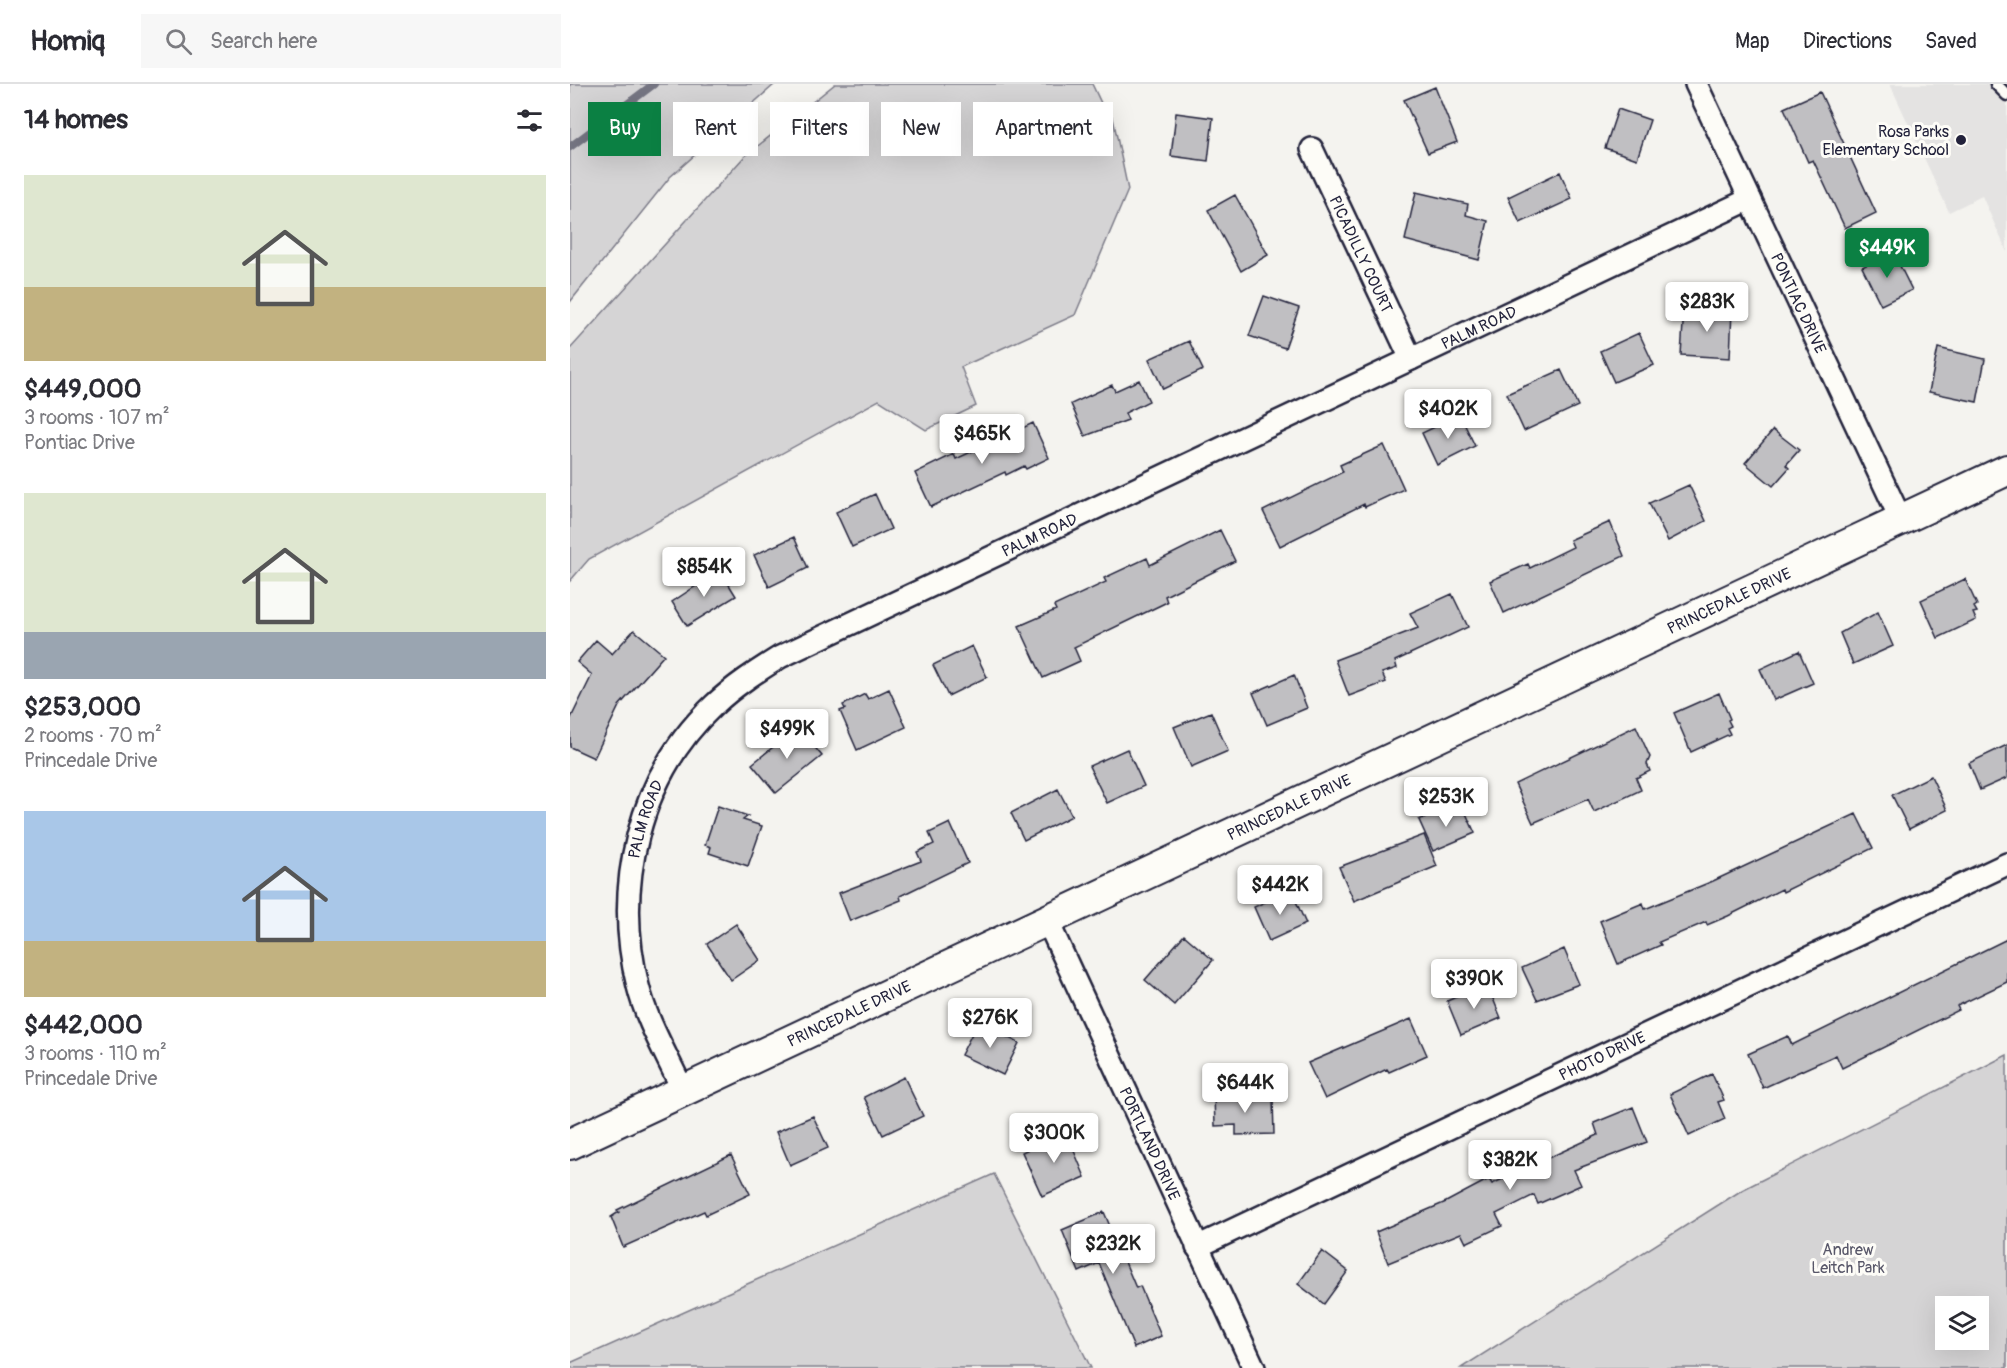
<!DOCTYPE html>
<html lang="en">
<head>
<meta charset="utf-8">
<style>
  body { margin:0; font-family:Pangolin,sans-serif; background:#f7f7f7; color:#2b2b33; height:100vh; display:flex; flex-direction:column; font-size:22px; white-space:nowrap }
  * { box-sizing:border-box; margin:0 }
  p { font-size:20px; color:#7c7c81 }
  .icon { flex:none; width:33px; height:33px; fill:none; stroke:currentColor; stroke-width:2; stroke-linecap:round; stroke-linejoin:round }
  .map { position:relative; flex:1; overflow:hidden }
  .details { display:flex; flex-direction:column; background:#fff; width:570px }
  .details>* { flex:none }
  .guide { position:absolute; left:18px; top:18px; width:570px; height:54px; display:flex; gap:12px }
  .tools { position:absolute; left:1365px; top:1212px; display:grid; gap:12px }
  .tools a { display:grid; place-items:center; width:54px; height:54px; border-radius:0px; background:#fff; box-shadow:0 6px 24px #0002; font-size:30px }
  .price { position:absolute; translate:-50% -51px; padding:0 14px; border-radius:6px; background:#fff; color:#222; font-size:20px; line-height:39px; filter:drop-shadow(0 2px 3px #0008) }
  .price::after { content:''; position:absolute; left:50%; top:36px; width:18px; height:14px; margin-left:-9px; background:inherit; clip-path:polygon(0 0,100% 0,50% 100%) }
  .price.active { background:#0b8043; color:#fff }
  ul { padding:0; list-style:none }
  li { display:grid; align-content:center; gap:12px; height:318px; padding:0 24px }
  li span { display:grid; place-items:center; height:186px; border-radius:0px; color:#555 }
  li>.icon { margin-inline-start:auto }
  span .icon { width:108px; height:108px; fill:#fffc; stroke-width:1 }
  li b { font-size:26px }
  h2 { display:flex; justify-content:space-between; align-items:center; height:72px; padding:0 24px; font-size:26px }
  .tag { padding:0 21px; border-radius:0px; background:#fff; box-shadow:0 6px 24px #0002; font-size:21px; line-height:54px }
  .tag.active { background:#0b8043; color:#fff }
  header { display:flex; align-items:center; gap:36px; box-sizing:border-box; height:84px; padding:0 30px; background:#fff; border-bottom:2px solid #e1e1e2 }
  header strong { font-size:28px }
  nav { display:flex; gap:33px; margin-inline-start:auto; font-size:21px }
  .search { width:420px; height:54px; background:#f7f7f7; display:flex; align-items:center; gap:15px; box-sizing:border-box; padding:0 21px; border-radius:0px; color:#7c7c81; font-size:22px }
  main { display:flex; flex:1; min-height:0 }
  .map>svg:first-child { display:block }
  .built { fill:#e4e3e2 }
  .green { fill:#d5d4d5; stroke:#7c7b88; stroke-width:1.5; fill-rule:evenodd }
  .lines { fill:none; stroke-linecap:round; stroke-linejoin:round }
  .stream { stroke:#757582; stroke-width:8 }
  .building { fill:#c0bfc2; stroke:#22223b; stroke-width:1.5 }
  .lane-casing { stroke:#22223b; stroke-width:15 }
  .street-casing { stroke:#22223b; stroke-width:26 }
  .secondary-casing { stroke:#22223b; stroke-width:34 }
  .lane { stroke:#fdfcf7; stroke-width:10 }
  .street { stroke:#fdfcf7; stroke-width:21 }
  .secondary { stroke:#fdfcf7; stroke-width:30 }
  .poi-dot { fill:#22223b; stroke:#fdfcf7; stroke-width:2 }
  .labels { text-anchor:middle; stroke-width:6; stroke-linejoin:round; paint-order:stroke }
  .poi-label { font-size:16px; fill:#22223b; stroke:#fdfcf7; text-anchor:end }
  .street-label { font-size:16px; fill:#22223b; stroke:#fdfcf7 }
  .park-label { font-size:16px; fill:#585769; stroke:#fdfcf7 }
</style>
</head>
<body>
<header>
<strong>Homiq</strong>
<div class="search"><svg class="icon" aria-label="search" viewBox="0 0 24 24"><circle cx="10" cy="10" r="6"/><path d="M15 15l6 6"/></svg>Search here</div>
<nav><a>Map</a><a>Directions</a><a>Saved</a></nav>
</header>
<main>
<section class="details">
<h2>14 homes<svg class="icon" aria-label="filters" viewBox="0 0 24 24"><path d="M4 7h16M4 17h16"/><circle cx="9" cy="7" r="2"/><circle cx="15" cy="17" r="2"/></svg></h2>
<ul>
<li><span style="background:linear-gradient(#dfe7d0 60%,#c2b280 0)"><svg class="icon" aria-label="home" viewBox="0 0 24 24"><path d="M3 11l9-7 9 7M6 9v11h12V9"/></svg></span><div><b>$449,000</b><p>3 rooms · 107 m²</p><p>Pontiac Drive</p></div></li>
<li><span style="background:linear-gradient(#dfe7d0 75%,#9aa5b1 0)"><svg class="icon" aria-label="home" viewBox="0 0 24 24"><path d="M3 11l9-7 9 7M6 9v11h12V9"/></svg></span><div><b>$253,000</b><p>2 rooms · 70 m²</p><p>Princedale Drive</p></div></li>
<li><span style="background:linear-gradient(#a9c7e8 70%,#c2b280 0)"><svg class="icon" aria-label="home" viewBox="0 0 24 24"><path d="M3 11l9-7 9 7M6 9v11h12V9"/></svg></span><div><b>$442,000</b><p>3 rooms · 110 m²</p><p>Princedale Drive</p></div></li>
</ul>
</section>
<div class="map">
<svg width="1437" height="1284" viewBox="0 0 1437 1284">
  <rect width="100%" height="100%" fill="#f4f3ef"/>
  <filter id="ink" filterUnits="userSpaceOnUse"><feTurbulence type="fractalNoise" baseFrequency=".0167" numOctaves="2"/><feDisplacementMap in="SourceGraphic" scale="12" xChannelSelector="R" yChannelSelector="G"/><feConvolveMatrix kernelMatrix="1 2 1 2 8 2 1 2 1" color-interpolation-filters="sRGB"/></filter>
  <g filter="url(#ink)">
    <path class="built" d="M1320,0H1437V168L1412,112L1379,128Z"/>
    <path class="green" d="M0,0H205L100,93L0,218Z
      M265,0H522L532,21L543,34L558,106L505,231L391,283L406,322L356,346L309,316L19,475L0,497V265L174,73Z
      M1437,971V1284H891L1172,1106ZM1376,1222H1408V1256H1376Z
      M424,1090L521,1284H0V1279Z"/>
    <g class="lines">
      <path class="stream" d="M0,63L84,0"/>
    </g>
    <path class="building" d="M865,3L887,58L858,69L834,16Z
      M1250,8L1306,129L1275,144L1243,76L1238,78L1214,24Z
      M1048,25L1080,36L1067,75L1035,64Z
      M606,29L643,34L638,77L601,72Z
      M990,88L1002,115L950,139L938,113Z
      M846,108L898,120L896,131L918,137L909,176L835,156Z
      M665,111L698,171L671,187L638,126Z
      M1323,168L1342,206L1311,221L1292,183Z
      M694,212L729,224L715,264L679,252Z
      M1114,224L1162,226L1160,274L1111,271Z
      M1069,249L1084,281L1044,298L1030,267Z
      M619,257L633,286L593,305L579,275Z
      M1368,264L1415,275L1407,318L1359,308Z
      M991,286L1008,322L954,347L937,310Z
      M569,296L579,317L555,329L558,336L515,352L501,320L542,301L545,307Z
      M890,331L905,362L867,381L852,349Z
      M463,339L479,374L456,385L454,382L436,391L435,388L361,423L345,389L384,370L386,375Z
      M1203,346L1229,366L1216,381L1219,384L1203,402L1175,379Z
      M814,361L834,405L795,423L794,420L710,462L693,427L773,388L770,381Z
      M1119,401L1136,437L1098,457L1079,419Z
      M305,410L321,445L282,463L266,428Z
      M1040,438L1054,472L934,529L920,497L958,480L960,484L1003,463L1000,456Z
      M650,446L665,477L595,512L597,518L504,563L510,577L473,594L449,542L486,526L484,522L536,498L534,494L577,474L580,481Z
      M224,453L238,484L199,503L184,471Z
      M150,486L166,512L117,542L102,518Z
      M1395,495L1407,521L1404,523L1407,528L1403,529L1406,536L1368,554L1351,516Z
      M882,510L898,543L825,577L827,584L812,589L816,598L779,612L765,576L848,544L840,529Z
      M1308,528L1323,562L1283,580L1270,549Z
      M64,546L94,571L49,622L24,674L0,663V636L22,591L7,578L26,556L42,570Z
      M402,562L417,593L378,612L363,581Z
      M1229,567L1243,599L1204,616L1190,585Z
      M724,591L737,624L697,641L683,609Z
      M319,605L336,643L287,666L270,627L275,625L273,621L295,610L298,615Z
      M1149,609L1160,635L1158,636L1161,642L1157,644L1160,650L1121,668L1104,629Z
      M641,628L658,667L621,683L604,643Z
      M1066,642L1080,673L1077,680L1080,687L1066,694L1071,706L1024,728L1018,715L963,739L945,700Z
      M228,643L252,672L206,709L182,680Z
      M1437,661V694L1410,706L1399,679Z
      M557,665L574,702L537,719L519,682Z
      M1361,692L1377,726L1339,745L1322,711Z
      M488,705L502,732L454,756L441,729Z
      M148,722L178,732L173,736L192,742L178,782L139,769L141,763L135,761Z
      M874,724L878,732L894,725L905,749L863,767L849,736Z
      M1286,730L1303,764L1213,808L1212,805L1158,832L1137,841L1136,838L1089,858L1091,861L1048,880L1030,837L1073,819L1075,825L1143,797Z
      M380,739L398,779L330,812L331,816L280,837L269,809L351,777L347,768L364,760L359,749Z
      M854,751L867,782L784,817L769,783Z
      M721,806L736,840L699,857L684,823Z
      M166,840L190,876L161,896L137,860Z
      M614,851L643,876L604,921L575,896Z
      M1437,855V898L1387,922L1389,926L1272,984L1266,971L1193,1004L1178,970L1218,952L1222,961Z
      M994,865L1009,900L967,916L952,884Z
      M917,900L931,934L891,951L877,917Z
      M841,935L857,971L819,988L817,985L755,1015L738,979Z
      M408,938L449,959L433,991L391,971Z
      M1142,990L1154,1016L1148,1018L1155,1035L1119,1052L1100,1010Z
      M334,993L353,1032L313,1051L294,1013Z
      M687,1010V1016L703,1015L704,1050L666,1051V1041L645,1042L644,1011Z
      M1063,1023L1077,1058L1004,1086L1011,1101L968,1120L964,1111L926,1130L932,1142L896,1159L891,1149L818,1179L806,1148L876,1118L919,1095L922,1100L1028,1051L1024,1039Z
      M243,1032L258,1064L220,1081L206,1048Z
      M496,1048L515,1093L472,1112L452,1068Z
      M161,1071L180,1110L136,1131L134,1127L53,1163L41,1133L49,1128L47,1126Z
      M534,1128L566,1204L570,1202L591,1252L564,1264L529,1179L509,1188L492,1146Z
      M752,1167L778,1187L754,1220L728,1200Z"/>
    <g class="lines">
      <g class="lane-casing">
        <path id="lane" d="M1426,0L1437,11"/>
      </g>
      <g class="street-casing">
        <g id="street">
          <path id="s1" d="M1126,0L1331,436"/>
          <path id="s2" d="M742,65L841,275"/>
          <path id="s3" d="M477,836L684,1284"/>
          <path id="s4" d="M113,1007C98,973 77,939 68,902C43,804 68,692 144,621C164,602 186,588 210,573L1180,115"/>
          <path id="s5" d="M627,1163L1437,780"/>
        </g>
      </g>
      <g class="secondary-casing">
        <g id="secondary">
          <path id="s6" d="M0,1060L1437,386"/>
        </g>
      </g>
      <use href="#lane" class="lane"/>
      <use href="#street" class="street"/>
      <use href="#secondary" class="secondary"/>
    </g>
  </g>
  <circle class="poi-dot" cx="1391" cy="56" r="6"/>
  <g class="labels">
    <g class="poi-label">
      <text x="1379" y="53">Rosa Parks<tspan x="1379" dy="18">Elementary School</tspan></text>
    </g>
    <g class="street-label">
      <text dy="6" stroke="none"><textPath href="#s2" startOffset="116">PICADILLY COURT</textPath></text>
      <text dy="6" stroke="none"><textPath href="#s1" startOffset="242">PONTIAC DRIVE</textPath></text>
      <text dy="6" stroke="none"><textPath href="#s4" startOffset="1274">PALM ROAD</textPath></text>
      <text dy="6" stroke="none"><textPath href="#s4" startOffset="788">PALM ROAD</textPath></text>
      <text dy="6" stroke="none"><textPath href="#s6" startOffset="1280">PRINCEDALE DRIVE</textPath></text>
      <text dy="6" stroke="none"><textPath href="#s6" startOffset="794">PRINCEDALE DRIVE</textPath></text>
      <text dy="6" stroke="none"><textPath href="#s4" startOffset="284">PALM ROAD</textPath></text>
      <text dy="6" stroke="none"><textPath href="#s6" startOffset="308">PRINCEDALE DRIVE</textPath></text>
      <text dy="6" stroke="none"><textPath href="#s5" startOffset="448">PHOTO DRIVE</textPath></text>
      <text dy="6" stroke="none"><textPath href="#s3" startOffset="246">PORTLAND DRIVE</textPath></text>
    </g>
    <g class="park-label">
      <text x="1278" y="1171">Andrew<tspan x="1278" dy="18">Leitch Park</tspan></text>
    </g>
  </g>
</svg>
<div class="tools">
<a><svg class="icon" aria-label="layers" viewBox="0 0 24 24"><path d="M12 4l9 5-9 5-9-5zM3 14l9 5 9-5"/></svg></a>
</div>
<b class="price active" style="left:1317px;top:195px">$449K</b>
<b class="price" style="left:1137px;top:249px">$283K</b>
<b class="price" style="left:878px;top:356px">$402K</b>
<b class="price" style="left:412px;top:381px">$465K</b>
<b class="price" style="left:134px;top:514px">$854K</b>
<b class="price" style="left:217px;top:676px">$499K</b>
<b class="price" style="left:876px;top:744px">$253K</b>
<b class="price" style="left:710px;top:832px">$442K</b>
<b class="price" style="left:904px;top:926px">$390K</b>
<b class="price" style="left:420px;top:965px">$276K</b>
<b class="price" style="left:675px;top:1030px">$644K</b>
<b class="price" style="left:484px;top:1080px">$300K</b>
<b class="price" style="left:940px;top:1107px">$382K</b>
<b class="price" style="left:543px;top:1191px">$232K</b>
<div class="guide">
<a class="tag active">Buy</a>
<a class="tag">Rent</a>
<a class="tag">Filters</a>
<a class="tag">New</a>
<a class="tag">Apartment</a>
</div>
</div>
</main>
</body>
</html>
